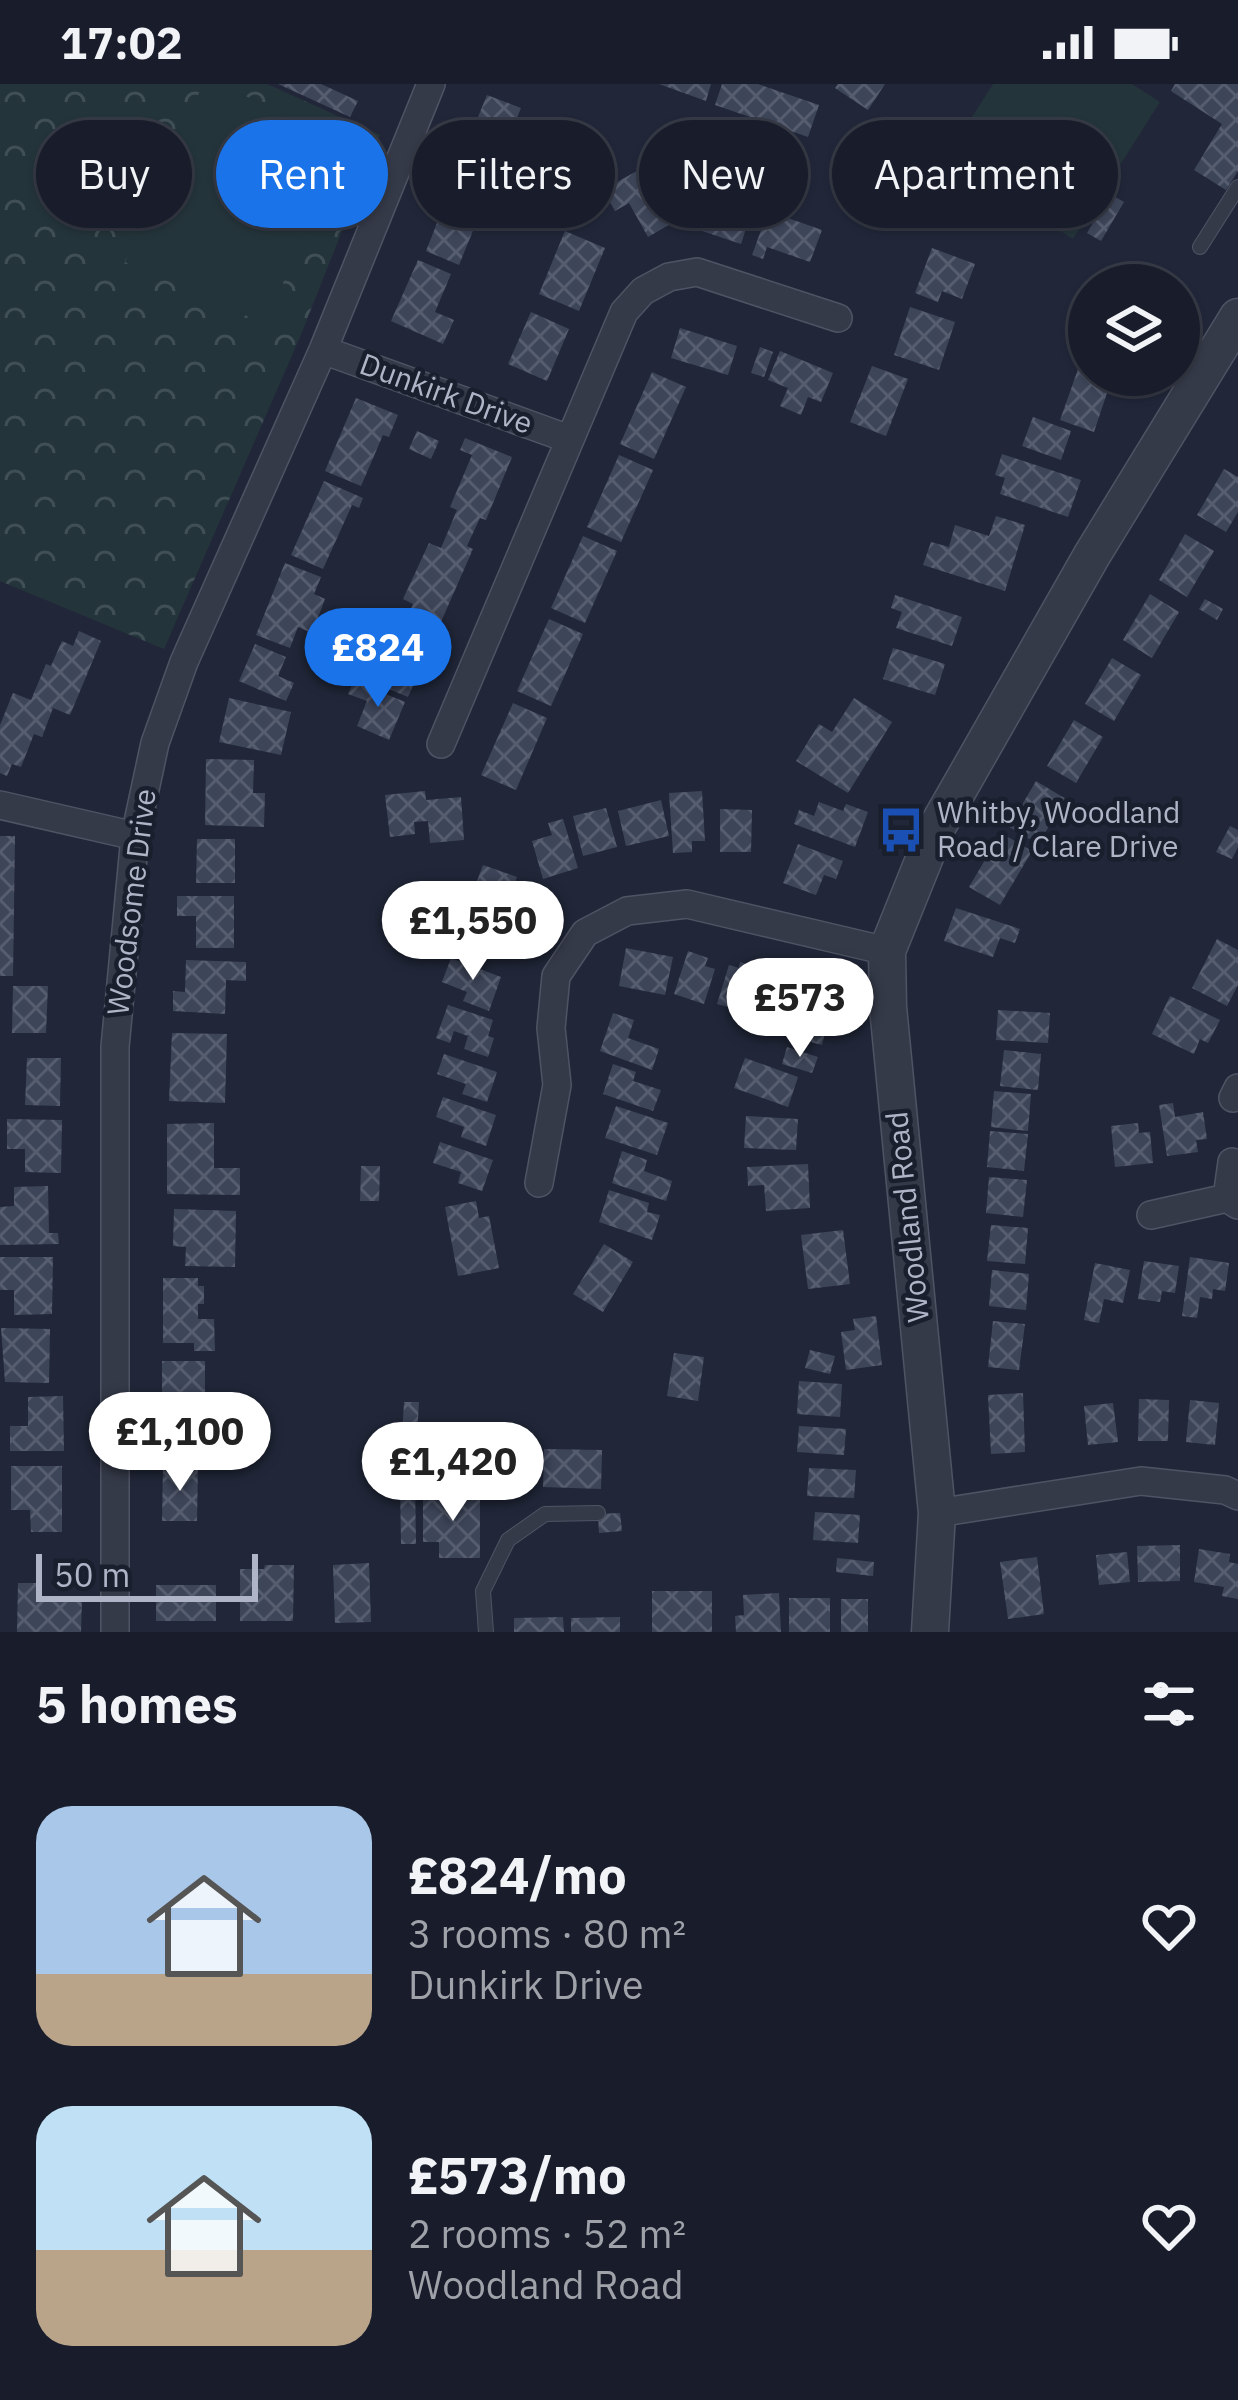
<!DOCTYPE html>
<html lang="en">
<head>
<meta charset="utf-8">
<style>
  body { margin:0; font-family:"IBM Plex Sans",sans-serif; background:#222633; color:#f1f3f6; height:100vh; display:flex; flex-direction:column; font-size:45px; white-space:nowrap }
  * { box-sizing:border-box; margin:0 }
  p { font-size:39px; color:#9fa2a9 }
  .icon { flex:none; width:66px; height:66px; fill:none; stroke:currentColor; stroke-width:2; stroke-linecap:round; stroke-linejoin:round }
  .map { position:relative; height:1548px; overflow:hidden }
  .drawer { display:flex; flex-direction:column; background:#191d2b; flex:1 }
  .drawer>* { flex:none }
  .guide { position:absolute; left:36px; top:36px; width:1167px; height:108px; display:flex; gap:24px }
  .controls { position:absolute; left:1068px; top:180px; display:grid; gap:24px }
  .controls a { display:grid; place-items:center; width:132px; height:132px; border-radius:50%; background:#191d2b; box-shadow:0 3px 9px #0004,0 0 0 3px #373b47; font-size:60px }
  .scale { position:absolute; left:36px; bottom:30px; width:222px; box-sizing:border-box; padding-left:12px; border:6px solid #afb4c6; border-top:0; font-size:33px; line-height:42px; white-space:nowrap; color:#afb4c6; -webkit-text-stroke:9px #1a1f2e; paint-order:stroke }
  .price { position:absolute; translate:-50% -102px; padding:0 27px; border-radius:42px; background:#fff; color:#222; font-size:39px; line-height:78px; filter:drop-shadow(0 3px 6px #0008) }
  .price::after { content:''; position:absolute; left:50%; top:72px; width:36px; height:27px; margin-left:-18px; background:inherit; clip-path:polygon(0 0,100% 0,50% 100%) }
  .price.selected { background:#1a73e8; color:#fff }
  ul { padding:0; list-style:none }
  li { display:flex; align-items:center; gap:36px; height:300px; padding:0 36px }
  li span { display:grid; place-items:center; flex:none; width:336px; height:240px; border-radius:36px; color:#555 }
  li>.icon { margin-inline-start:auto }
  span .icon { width:144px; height:144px; fill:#fffc; stroke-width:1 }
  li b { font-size:51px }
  h2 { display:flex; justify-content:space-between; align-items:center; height:144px; padding:0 36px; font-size:51px }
  .chip { padding:0 42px; border-radius:54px; background:#191d2b; box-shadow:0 3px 9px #0004,0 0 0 3px #373b47; font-size:42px; line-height:108px }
  .chip.selected { background:#1a73e8; color:#fff }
  .status { display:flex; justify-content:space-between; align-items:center; height:84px; padding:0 60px; background:#191d2b; direction:ltr }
  .status svg { height:33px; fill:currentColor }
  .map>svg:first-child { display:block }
  .forest { fill:url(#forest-crowns) }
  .pitch { fill:#23343a }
  .building { fill:url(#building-cross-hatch) }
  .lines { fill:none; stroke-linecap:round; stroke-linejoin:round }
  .service-casing { stroke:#4f5464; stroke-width:16 }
  .minor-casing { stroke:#4f5464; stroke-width:30 }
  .tertiary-casing { stroke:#4f5464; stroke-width:39 }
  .service { stroke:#353a49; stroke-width:14 }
  .minor { stroke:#353a49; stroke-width:27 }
  .tertiary { stroke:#353a49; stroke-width:36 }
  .labels { text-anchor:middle; stroke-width:9; stroke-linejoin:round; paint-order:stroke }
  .street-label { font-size:30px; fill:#afb4c6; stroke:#1a1f2e }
  .poi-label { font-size:30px; fill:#afb4c6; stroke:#1a1f2e; text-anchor:start }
</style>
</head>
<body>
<div class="status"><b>17:02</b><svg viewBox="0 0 49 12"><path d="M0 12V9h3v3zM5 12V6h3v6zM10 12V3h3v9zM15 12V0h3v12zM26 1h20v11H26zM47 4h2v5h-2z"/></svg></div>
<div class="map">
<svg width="1238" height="1548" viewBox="0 0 1238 1548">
  <defs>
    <pattern id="forest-crowns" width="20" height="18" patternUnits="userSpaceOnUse" patternTransform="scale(3)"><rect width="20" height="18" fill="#23343a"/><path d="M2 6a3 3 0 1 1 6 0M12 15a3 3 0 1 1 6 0" fill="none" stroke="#404f55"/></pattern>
    <pattern id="building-cross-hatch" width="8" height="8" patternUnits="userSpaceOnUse" patternTransform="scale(3)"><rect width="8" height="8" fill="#3d4559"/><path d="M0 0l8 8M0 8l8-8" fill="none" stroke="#565d6f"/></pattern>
  </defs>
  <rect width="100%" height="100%" fill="#212739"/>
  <path class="forest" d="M0,0H267L380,51L300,253L164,565L0,497Z"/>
  <path class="pitch" d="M203,0H218L346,56L265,240L125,178Z
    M993,0H1132L1160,18L1073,155L946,74Z"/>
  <path class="building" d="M278,0H321L358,17L350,33Z
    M659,0H711L706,17Z
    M722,0H758L819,21L808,53L715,21Z
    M838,0H885L868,26L835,4Z
    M1175,0H1238V87L1226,106L1194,86L1222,40L1171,7Z
    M487,11L521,24L492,95L458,82Z
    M644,83L674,138L648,153L629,119L615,127L603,106Z
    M454,96L488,110L459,181L426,167Z
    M693,104L753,123L741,160L693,144L698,128L686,124Z
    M1110,110L1124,118L1101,157L1087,149Z
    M768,127L822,146L810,178L767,163L763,175L752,171Z
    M565,147L605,164L579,227L539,210Z
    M932,164L975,180L962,215L942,207L938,218L915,209Z
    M418,176L451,190L435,228L454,236L443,260L391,237Z
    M910,223L955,238L939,286L894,271Z
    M531,228L569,245L547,297L508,280Z
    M680,244L737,262L728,291L671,274Z
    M1088,257L1089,291H1113L1094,348L1060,336Z
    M760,263L773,268L764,293L751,289Z
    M780,267L833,289L821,318L808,313L801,331L780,322L788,304L768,296Z
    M872,282L908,295L886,352L850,338Z
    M652,288L686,303L654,375L620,360Z
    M356,314L398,331L389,353L383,351L361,402L325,387Z
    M1033,333L1071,347L1061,376L1022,362Z
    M417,347L439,357L431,375L409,365Z
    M465,354L512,373L486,436L480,434L473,449L467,462L473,465L408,613L379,601L413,520L403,515L429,459L441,464L457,426L450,423L472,371L460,366Z
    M1002,370L1081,396L1068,433L1000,410L1005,394L995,391Z
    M619,371L653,386L621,458L587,443Z
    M1224,385L1238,393V428L1226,448L1197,431Z
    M324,397L363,414L359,424L352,421L323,485L291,471Z
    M996,432L1025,441L1005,507L923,481L931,458L949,463L955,441L989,452Z
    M1185,450L1214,467L1187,513L1159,496Z
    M583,452L617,467L585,539L551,524Z
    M285,479L321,493L314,510L325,515L312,549L298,543L290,564L256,551Z
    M1150,510L1179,528L1152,574L1123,556Z
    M895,511L962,533L952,562L896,544L902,528L891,524Z
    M1205,515L1223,525L1217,536L1199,525Z
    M549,535L583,550L551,622L517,607Z
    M79,547L101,557L70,631L53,624L42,653L34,650L21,683L12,680L7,692L0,689V641L13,609L31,616L46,580L51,582L62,557L73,562Z
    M255,560L286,573L278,592L294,599L286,617L239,597Z
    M893,564L945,580L935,611L883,595Z
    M1112,574L1141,591L1114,637L1085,620Z
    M354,597L405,618L389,656L357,642L367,617L348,610Z
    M229,614L291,628L281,671L219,658Z
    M854,614L892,638L848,709L796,677L819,640L832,648Z
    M513,619L547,634L516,706L481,691Z
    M1074,636L1103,653L1076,699L1047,682Z
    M206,675L254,676L253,709H265L264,743L205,741Z
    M1036,697L1066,715L1038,760L1009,743Z
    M425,707L426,716L461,713L464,756L430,759L428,737L414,738L415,750L390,753L385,711Z
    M702,707L705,757H692V768L673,769L669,709Z
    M661,716L669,752L626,762L618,727Z
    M819,718L843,727L846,720L868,728L855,763L794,740L799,726L814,732Z
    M606,724L617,763L583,772L573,732Z
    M720,725L752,726L751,768H720Z
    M563,735L578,784L543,795L532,757L552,751L548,739Z
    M1230,742L1238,746V763L1232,775L1216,768Z
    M1001,749L1032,767L1000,821L969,803Z
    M0,752H15L13,892H0Z
    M197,755H235V799H196Z
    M798,760L843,777L836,795L824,791L816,811L783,799Z
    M483,781L517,793L502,833L468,821Z
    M177,812H234V864H196V832H177Z
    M445,824L496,845L485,874L450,859L455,846L439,839Z
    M956,824L1020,845L1015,859L1000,854L993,873L944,857Z
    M1217,855L1238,866V901L1227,922L1192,904Z
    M626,864L673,873L665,911L619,902Z
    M688,867L708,874L705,882L715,885L704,920L674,910Z
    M451,874L501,893L489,927L463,917L467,908L442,898Z
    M186,876L246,878V897L226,896L225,930L173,927V907L185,908Z
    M740,878L759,883L746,928L717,920L729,881L739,884Z
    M13,902H48L46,949H12Z
    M798,910L833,919L822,961L806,957L808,948L799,946L801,937L791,935Z
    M1170,912L1220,936L1208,959L1200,955L1194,970L1152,950Z
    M448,921L493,936L488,952L494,954L488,973L464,965L468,952L454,947L450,959L436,954Z
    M998,926L1050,929L1048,959L996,956Z
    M613,929L634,936L628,954L659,965L652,986L600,967Z
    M172,949L227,950L225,1019L169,1017Z
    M787,963L818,973L812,989L782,980Z
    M1004,966L1041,970L1038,1006L1000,1002Z
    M444,970L497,988L487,1018L462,1010L466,1000L437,990Z
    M27,974H61L60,1022L25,1021Z
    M745,974L798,993L788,1023L734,1004Z
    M613,980L636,988L633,997L661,1006L653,1027L603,1010Z
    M994,1007L1031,1010L1028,1047L991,1043Z
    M443,1013L496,1031L486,1062L461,1053L464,1043L436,1033Z
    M1173,1019L1175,1033L1203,1028L1207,1055L1196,1056L1198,1068L1167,1072L1159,1021Z
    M616,1022L668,1039L657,1071L605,1054Z
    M746,1032L798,1035L796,1066L744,1064Z
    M7,1035L62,1036L61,1089L25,1088V1065H7Z
    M214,1039V1084H240V1111L167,1110V1040Z
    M1138,1039L1139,1049L1150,1048L1153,1079L1115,1083L1111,1042Z
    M990,1047L1028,1050L1024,1087L987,1083Z
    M440,1058L493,1076L482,1107L458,1099L461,1088L433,1079Z
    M622,1067L647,1076L644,1087L672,1097L666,1117L612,1099Z
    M808,1080L810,1124L766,1127L764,1101L748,1102L747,1083Z
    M361,1082H380L379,1117H360Z
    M989,1093L1027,1096L1023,1133L986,1129Z
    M48,1102L49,1149H58L59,1160L0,1161V1123L14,1122V1103Z
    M609,1106L649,1119L647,1128L660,1131L652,1156L599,1138Z
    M476,1117L479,1134L489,1132L499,1184L458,1192L445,1123Z
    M174,1125L236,1127L235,1183L185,1182L186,1163L173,1162Z
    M991,1141L1028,1144L1025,1180L987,1177Z
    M843,1146L850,1200L808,1205L801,1151Z
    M604,1160L633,1178L603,1228L573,1210Z
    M0,1173H53L52,1230L14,1231V1206H0Z
    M1190,1173L1229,1179L1225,1207L1213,1205L1212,1215L1200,1213L1197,1234L1182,1232Z
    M1144,1177L1179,1182L1175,1209L1162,1207L1160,1218L1138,1215Z
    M1095,1179L1130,1186L1123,1219L1104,1215L1099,1239L1084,1236Z
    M992,1186L1029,1190L1026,1226L989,1222Z
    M163,1194H198V1202H204V1220H198V1235H214L215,1267H194V1259H163Z
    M876,1232L882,1281L846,1286L841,1248L855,1246L853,1235Z
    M993,1237L1025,1240L1019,1286L988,1283Z
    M1,1244L50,1245L49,1299L5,1298Z
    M810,1266L835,1272L830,1290L805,1284Z
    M674,1269L704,1273L698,1317L667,1312Z
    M162,1277H205V1349L162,1348Z
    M799,1297L842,1300L840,1333L797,1330Z
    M1023,1309L1025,1368L991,1370L988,1311Z
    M63,1312L64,1367H10V1342H28V1313Z
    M1139,1315L1169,1316L1168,1357H1138Z
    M1190,1316L1219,1319L1215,1361L1186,1358Z
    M404,1318H419L416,1371L401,1370Z
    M1113,1319L1118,1358L1088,1361L1084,1322Z
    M799,1342L846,1345L844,1371L797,1368Z
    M489,1350L505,1351L503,1387H487Z
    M544,1365L602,1366L601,1405L543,1403Z
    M11,1382H62V1448H31L30,1426H11Z
    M163,1382H198L197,1437H162Z
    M809,1384L856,1386L854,1414L807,1412Z
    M415,1398L416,1460H401L400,1399Z
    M480,1409V1474H439V1458H423V1410Z
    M815,1428L860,1431L858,1459L813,1456Z
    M620,1429L622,1447L599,1449L598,1430Z
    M1180,1461V1497L1138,1498L1137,1462Z
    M1199,1465L1230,1470L1229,1478L1238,1480V1515L1222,1512L1224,1503L1194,1498Z
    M1127,1468L1130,1498L1099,1501L1096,1471Z
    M1037,1473L1044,1530L1008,1535L1000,1478Z
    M837,1474L874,1478L873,1492L836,1488Z
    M369,1479L371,1538L335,1539L333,1481Z
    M265,1481H294L293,1537H240V1485H264Z
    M18,1499H39V1513L82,1514L81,1548H17Z
    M156,1501H216V1537H156Z
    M652,1507H712V1548H652Z
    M779,1509L781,1548H736L735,1532L744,1531L743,1511Z
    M789,1514H830V1548H789Z
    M841,1515H868V1548H841Z
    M563,1533L564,1548H514V1534Z
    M620,1533V1548H571V1534Z"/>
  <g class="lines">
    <g class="service-casing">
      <path id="service" d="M1200,163L1238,103
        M486,1548L483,1507L508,1456L545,1430L598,1429"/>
    </g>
    <g class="minor-casing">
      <path id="minor" d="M323,266L569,355
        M441,660L624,228L643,207L669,193L697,188L838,234
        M0,721L135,752
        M1233,1014L1238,1004
        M539,1099L557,1001L551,944L556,892L585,849L627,827L687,820L887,867
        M1227,1114L1232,1078
        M1151,1131L1227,1114L1238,1121
        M937,1429L1141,1397L1225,1406L1238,1412
        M115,1548V963L135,752L155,659L184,578L323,266L431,0"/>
    </g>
    <g class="tertiary-casing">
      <path id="tertiary" d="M930,1548L937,1429L888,923L887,867L937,743L1092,471L1238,233"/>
    </g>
    <use href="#service" class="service"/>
    <use href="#minor" class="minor"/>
    <use href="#tertiary" class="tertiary"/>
  </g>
  <defs>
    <g id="bus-bare" transform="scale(3.6)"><path d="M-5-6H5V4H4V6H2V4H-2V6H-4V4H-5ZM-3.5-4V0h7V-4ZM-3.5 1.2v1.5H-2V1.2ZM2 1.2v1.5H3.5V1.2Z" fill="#1a4fb4" stroke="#1a1f2e" stroke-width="2.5" paint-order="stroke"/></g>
  </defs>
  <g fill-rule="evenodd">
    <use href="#bus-bare" x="901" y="746"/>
  </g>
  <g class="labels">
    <g class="street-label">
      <text transform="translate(446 310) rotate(20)" y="10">Dunkirk Drive</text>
      <text transform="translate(132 818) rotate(-83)" y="10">Woodsome Drive</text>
      <text transform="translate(908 1133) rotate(-96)" y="10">Woodland Road</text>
    </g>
    <g class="poi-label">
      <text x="937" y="739">Whitby, Woodland<tspan x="937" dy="34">Road / Clare Drive</tspan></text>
    </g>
  </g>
</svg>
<div class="controls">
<a><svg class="icon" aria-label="layers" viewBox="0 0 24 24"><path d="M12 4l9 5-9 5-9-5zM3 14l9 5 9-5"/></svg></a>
</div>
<div class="scale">50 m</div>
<b class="price selected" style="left:378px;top:626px">£824</b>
<b class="price" style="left:473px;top:899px">£1,550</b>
<b class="price" style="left:800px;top:976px">£573</b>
<b class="price" style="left:180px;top:1410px">£1,100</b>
<b class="price" style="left:453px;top:1440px">£1,420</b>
<div class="guide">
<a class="chip">Buy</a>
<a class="chip selected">Rent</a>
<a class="chip">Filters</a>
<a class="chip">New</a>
<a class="chip">Apartment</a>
</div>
</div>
<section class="drawer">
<h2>5 homes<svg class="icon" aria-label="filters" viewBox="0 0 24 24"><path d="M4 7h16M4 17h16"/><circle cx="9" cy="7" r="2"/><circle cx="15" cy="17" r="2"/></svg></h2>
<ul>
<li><span style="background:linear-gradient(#a9c7e8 70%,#b9a48a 0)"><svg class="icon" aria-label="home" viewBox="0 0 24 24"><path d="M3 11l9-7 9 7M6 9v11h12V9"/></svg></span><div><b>£824/mo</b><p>3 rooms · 80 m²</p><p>Dunkirk Drive</p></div><svg class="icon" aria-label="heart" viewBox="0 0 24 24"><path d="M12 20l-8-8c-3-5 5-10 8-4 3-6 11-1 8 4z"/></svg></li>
<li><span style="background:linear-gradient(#bfe0f5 60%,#b9a48a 0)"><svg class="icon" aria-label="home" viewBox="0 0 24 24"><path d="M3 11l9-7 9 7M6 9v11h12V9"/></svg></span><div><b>£573/mo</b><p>2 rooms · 52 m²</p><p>Woodland Road</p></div><svg class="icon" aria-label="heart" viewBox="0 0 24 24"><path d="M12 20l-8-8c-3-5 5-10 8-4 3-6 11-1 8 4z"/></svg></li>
</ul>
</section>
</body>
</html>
